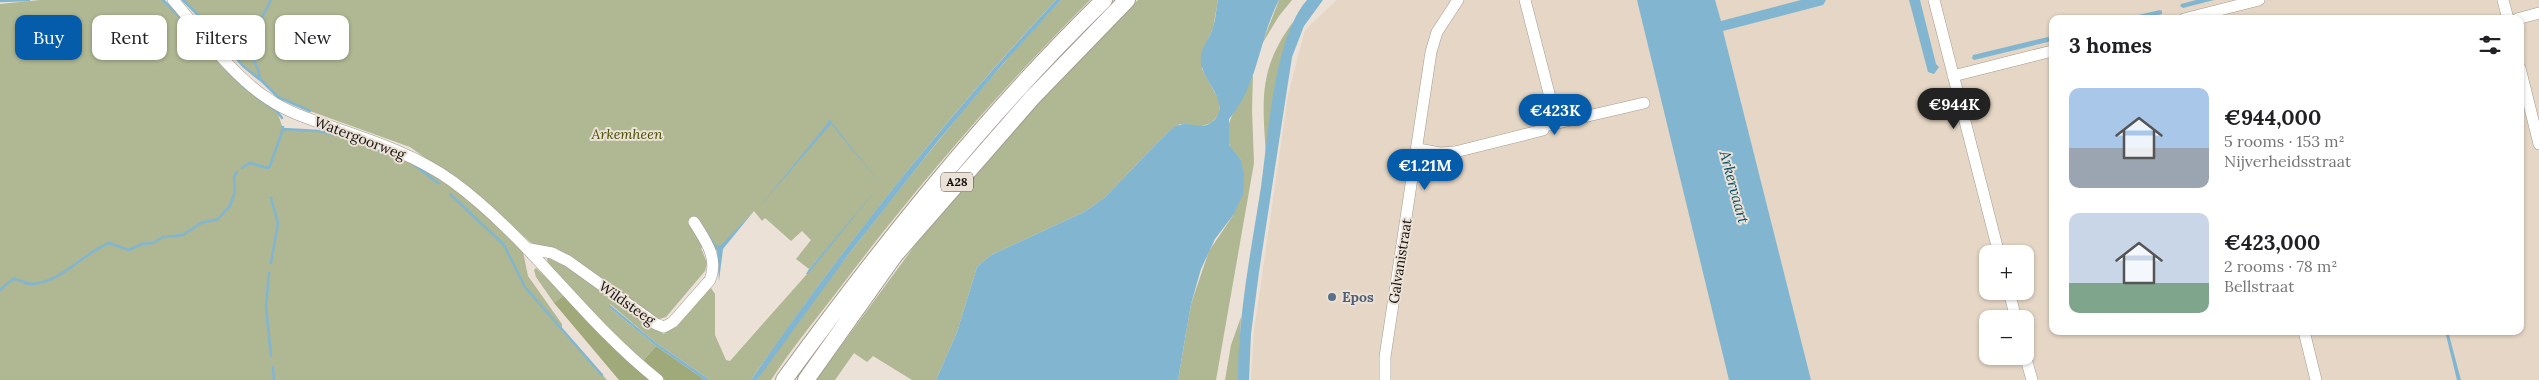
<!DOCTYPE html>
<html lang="en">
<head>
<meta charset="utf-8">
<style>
  body { margin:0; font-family:Lora,serif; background:#f2f2f2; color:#202124; height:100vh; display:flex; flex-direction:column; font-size:19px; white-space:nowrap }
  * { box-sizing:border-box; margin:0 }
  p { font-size:16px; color:#757577 }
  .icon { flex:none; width:28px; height:28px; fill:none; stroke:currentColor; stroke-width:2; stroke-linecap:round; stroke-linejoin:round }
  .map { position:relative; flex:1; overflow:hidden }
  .details { position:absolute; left:2049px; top:15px; width:475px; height:320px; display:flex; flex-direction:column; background:#fff; border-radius:10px; box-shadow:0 1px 4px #0004 }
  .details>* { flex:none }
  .guide { position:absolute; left:15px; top:15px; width:475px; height:45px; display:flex; gap:10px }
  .tools { position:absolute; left:1979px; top:245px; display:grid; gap:10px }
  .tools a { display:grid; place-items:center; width:55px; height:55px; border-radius:10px; background:#fff; box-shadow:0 1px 4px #0004; font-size:25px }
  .price { position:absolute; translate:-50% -42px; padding:0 11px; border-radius:18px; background:#055caa; color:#fff; font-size:16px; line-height:32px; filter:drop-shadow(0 1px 2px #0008) }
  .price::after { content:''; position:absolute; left:50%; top:30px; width:15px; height:11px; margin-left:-8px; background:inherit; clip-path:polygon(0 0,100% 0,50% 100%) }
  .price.selected { background:#222; color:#fff }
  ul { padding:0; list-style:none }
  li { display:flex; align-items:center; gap:15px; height:125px; padding:0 20px }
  li span { display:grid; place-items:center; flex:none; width:140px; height:100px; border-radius:10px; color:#555 }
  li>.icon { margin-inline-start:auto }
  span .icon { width:60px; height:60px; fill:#fffc; stroke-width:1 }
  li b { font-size:21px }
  h2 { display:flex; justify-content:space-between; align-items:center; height:60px; padding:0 20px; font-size:21px }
  .tag { padding:0 18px; border-radius:10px; background:#fff; box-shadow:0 1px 4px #0004; font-size:18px; line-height:45px }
  .tag.selected { background:#055caa; color:#fff }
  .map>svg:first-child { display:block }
  .built { fill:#e5d6c5; fill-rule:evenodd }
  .green { fill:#afb793 }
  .forest { fill:#a0a97a }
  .water { fill:#82b6d0 }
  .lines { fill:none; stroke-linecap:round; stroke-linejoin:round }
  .stream { stroke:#82b6d0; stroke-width:2.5 }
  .minor-casing { stroke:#a59c92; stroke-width:12 }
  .highway-casing { stroke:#a59c92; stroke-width:18 }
  .minor { stroke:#fff; stroke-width:11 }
  .highway { stroke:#fff; stroke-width:16 }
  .service-dot { fill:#5c6f8a; stroke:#ebe1d6; stroke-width:2 }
  .labels { text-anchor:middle; stroke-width:4; stroke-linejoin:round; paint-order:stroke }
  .shield { fill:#ebe1d6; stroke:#544f49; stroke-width:1 }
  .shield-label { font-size:12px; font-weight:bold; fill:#13100c }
  .park-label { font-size:14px; font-style:italic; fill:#465000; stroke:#ebe1d6 }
  .street-label { font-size:14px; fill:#13100c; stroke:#ebe1d6 }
  .service-label { font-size:14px; font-weight:bold; fill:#4e5e75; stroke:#ebe1d6; text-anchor:start }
  .water-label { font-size:15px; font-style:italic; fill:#024c66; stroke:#ebe1d6 }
</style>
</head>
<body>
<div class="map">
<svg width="2539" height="380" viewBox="0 0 2539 380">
  <rect width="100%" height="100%" fill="#ebe1d6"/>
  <path class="built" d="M1337,0H1645L1746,380H1251L1254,331L1288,95L1305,30Z
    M1715,0H2539V380H1811ZM2052,19H2520V331H2052ZM1988,254H2025V291H1988ZM1988,319H2025V356H1988Z"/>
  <path class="green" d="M40,0H163L230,74L277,111L283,129L333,132L381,149L426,170L458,191L522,247L528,276L562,324V331L607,380H0V4Z
    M183,0H1056C945,118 843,247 751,380H710L655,342L610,304V308L656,346L642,362L585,307L548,263L547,259L550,256L555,257L664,334L705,289L711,288L715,294V335L726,360L730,361L807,274L821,255L809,269L796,259L811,240L802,231L791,241L765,218L762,221L754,211L716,251L710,243L701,248L707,263L705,271L666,317L656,320L538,246L530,242L484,200L410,147L310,111L278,97L243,66Z
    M1061,0H1090C999,91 916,187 839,289C816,319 792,348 771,380H757C790,327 831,277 870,227C931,149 993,72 1061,0Z
    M1138,0H1218L1213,28L1208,39L1202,69L1220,102L1219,114L1211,123L1199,127L1180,124L1169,131L1104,198L1084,212L991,255L977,267L957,332L936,380H912L873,356L867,362L854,353L835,380H816L935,218L1039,98Z
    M1279,0H1292L1279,16L1262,44Z
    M1293,22L1276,85L1266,154C1262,99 1259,68 1293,22Z
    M1253,74L1252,110L1254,163L1216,380H1178L1191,304L1209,251L1234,214L1241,160C1237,155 1231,150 1229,144C1221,119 1247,97 1253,74Z
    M536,268L564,295L554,303L536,277L534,270Z
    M1241,317L1238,380H1225L1231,345Z"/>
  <path class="forest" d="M564,295L651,380H619L554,303Z
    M656,346L705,380H665L642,362Z"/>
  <path class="water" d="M1056,0H1061L1003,64L938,141L848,255L757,380H751C843,246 945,119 1056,0Z
    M1218,0H1279C1259,38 1258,86 1229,119V145L1241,160L1244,175L1243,194L1234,214L1215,239L1201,269L1191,304L1178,380H936L957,332L977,267L991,255L1084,212L1104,198L1169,131C1172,129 1175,126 1179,125C1190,121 1201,131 1212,122C1232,105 1206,84 1202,67C1197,50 1209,42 1213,27C1216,18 1216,9 1218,0Z
    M1307,0H1323L1304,26L1292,57L1259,272L1251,334L1249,380H1238C1238,315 1251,251 1261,187C1268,137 1274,37 1307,0Z
    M1637,0H1715L1721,21L1801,0H1826L1823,5L1723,31L1811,380H1729Z
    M1909,0H1920L1936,64L1939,67L1934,74L1928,72Z
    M2196,0H2214L2183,8L2180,6L2181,4Z
    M2160,10L2162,11V14L2140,19L2125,18Z
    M2052,36V41L1974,60L1972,58L1973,55Z
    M829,119L881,184L831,124L760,206L827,124Z
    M876,190L808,274H806L809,269Z
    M754,211L723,249L719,281L717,250L701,223L716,245L720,246Z
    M609,304L655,342L710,380H705L656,346L610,308Z
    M2445,331H2448L2461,380H2457Z"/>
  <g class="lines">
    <path class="stream" d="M163,0L185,23
      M183,0L198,15
      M271,0L250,40V52L258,69L260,79L278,97L310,111
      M0,1L29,0
      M205,23L243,66L259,79
      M226,70L246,89
      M256,97L277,111L282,118
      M283,127V129L319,131L345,137
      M369,146L397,157
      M413,164L438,183
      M242,168L250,163L268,168L270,166L283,129
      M450,194L504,245L525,287L602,375
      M271,198L278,223L271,263
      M269,273L266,307L271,356
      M0,290L13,279C20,279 25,284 32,284C62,282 82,254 109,243L129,250L142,244L153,243L163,237L183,235L201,223L218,219L230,206L235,192L234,177L237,172
      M273,367L274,380"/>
    <g class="minor-casing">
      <path id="minor" d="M173,0C201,32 233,77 270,100C289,113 313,120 335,128C376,142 417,156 452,181C530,238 582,320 658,380
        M1934,0L1999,254
        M2503,0L2508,19
        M2184,19L2259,0
        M2517,19L2539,13
        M2520,68L2539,144
        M1953,76L2052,51
        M1545,126L1644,103
        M1418,149L1440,153L1455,152L1543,130L1550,118L1552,105L1525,0
        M530,249L552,253L568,261L656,324L664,327L673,322L710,280C719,258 705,240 694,222
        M2009,291L2016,319
        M2304,331L2316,380
        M2025,355L2032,380
        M1385,380V357L1431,52L1437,32L1458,0"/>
    </g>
    <g class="highway-casing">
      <path id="highway" d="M784,380C882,246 985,116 1104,0
        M806,380L894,256L1032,98L1127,0"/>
    </g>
    <use href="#minor" class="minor"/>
    <use href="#highway" class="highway"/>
  </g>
  <circle class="service-dot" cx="1332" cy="297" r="5"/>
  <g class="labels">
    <rect class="shield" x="941" y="172.5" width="32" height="19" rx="4"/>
    <g class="shield-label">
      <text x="957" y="186">A28</text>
    </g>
    <g class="park-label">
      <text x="627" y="139">Arkemheen</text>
    </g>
    <g class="street-label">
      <text transform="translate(360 138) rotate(21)" y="5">Watergoorweg</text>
      <text transform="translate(1400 261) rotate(-81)" y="5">Galvanistraat</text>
      <text transform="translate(627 303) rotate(35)" y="5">Wildsteeg</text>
    </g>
    <g class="service-label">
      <text x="1342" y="302">Epos</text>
    </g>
    <g class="water-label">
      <text transform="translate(1734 187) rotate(75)" y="5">Arkervaart</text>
    </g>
  </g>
</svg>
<div class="tools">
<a>+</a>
<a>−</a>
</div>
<b class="price selected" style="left:1954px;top:130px">€944K</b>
<b class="price" style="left:1555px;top:136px">€423K</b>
<b class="price" style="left:1425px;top:191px">€1.21M</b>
<div class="guide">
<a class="tag selected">Buy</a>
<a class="tag">Rent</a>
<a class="tag">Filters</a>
<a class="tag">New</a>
</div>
<section class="details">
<h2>3 homes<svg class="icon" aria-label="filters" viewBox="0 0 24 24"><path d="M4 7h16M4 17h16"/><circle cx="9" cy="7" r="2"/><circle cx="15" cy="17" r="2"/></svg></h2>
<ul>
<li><span style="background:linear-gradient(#a9c7e8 60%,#9aa5b1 0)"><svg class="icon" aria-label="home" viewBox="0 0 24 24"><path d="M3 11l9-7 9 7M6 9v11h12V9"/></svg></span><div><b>€944,000</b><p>5 rooms · 153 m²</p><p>Nijverheidsstraat</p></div></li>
<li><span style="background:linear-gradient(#c9d6e8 70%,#7fa58c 0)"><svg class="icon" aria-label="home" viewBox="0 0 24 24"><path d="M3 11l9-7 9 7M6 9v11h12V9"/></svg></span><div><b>€423,000</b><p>2 rooms · 78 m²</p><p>Bellstraat</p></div></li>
</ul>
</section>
</div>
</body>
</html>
